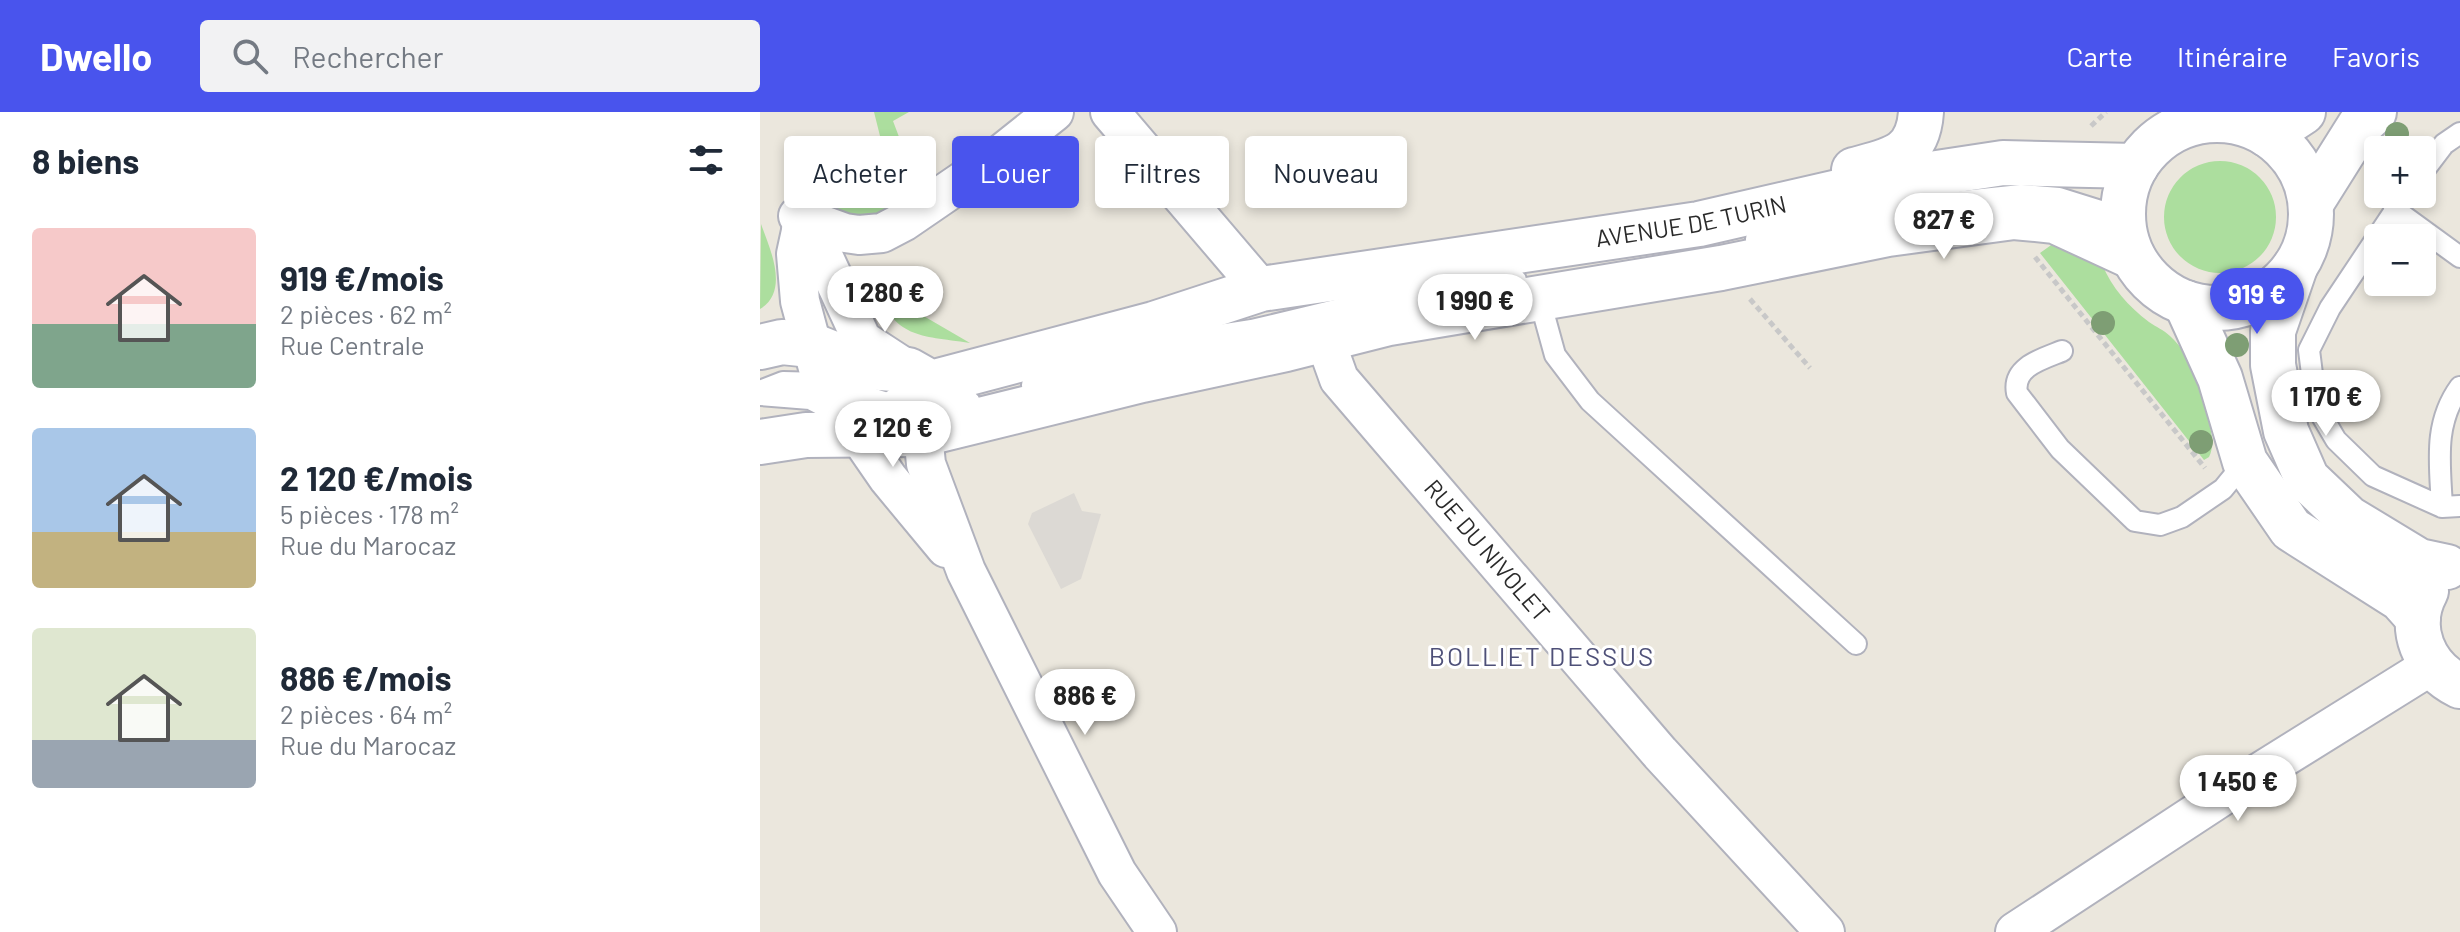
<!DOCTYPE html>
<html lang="fr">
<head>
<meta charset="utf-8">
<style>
  body { margin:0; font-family:Barlow,sans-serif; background:#f2f2f3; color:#1f2937; height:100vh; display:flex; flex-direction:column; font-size:30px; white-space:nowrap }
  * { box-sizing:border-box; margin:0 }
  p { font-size:26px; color:#747a83 }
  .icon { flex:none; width:44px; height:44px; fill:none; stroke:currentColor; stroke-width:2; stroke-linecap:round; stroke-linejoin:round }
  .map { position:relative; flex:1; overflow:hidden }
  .drawer { display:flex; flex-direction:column; background:#fff; width:760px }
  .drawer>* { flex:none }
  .top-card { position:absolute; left:24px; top:24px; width:760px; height:72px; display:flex; gap:16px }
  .buttons { position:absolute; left:1604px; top:24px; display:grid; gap:16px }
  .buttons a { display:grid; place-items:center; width:72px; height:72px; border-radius:8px; background:#fff; box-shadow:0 4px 12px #0003; font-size:40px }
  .price { position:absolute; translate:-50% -68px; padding:0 18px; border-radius:28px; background:#fff; color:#222; font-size:26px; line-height:52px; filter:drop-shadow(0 2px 4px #0008) }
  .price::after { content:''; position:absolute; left:50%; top:48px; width:24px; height:18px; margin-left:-12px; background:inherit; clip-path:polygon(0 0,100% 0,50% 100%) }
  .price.current { background:#4954ed; color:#fff }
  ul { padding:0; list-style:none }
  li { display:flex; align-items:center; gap:24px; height:200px; padding:0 32px }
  li span { display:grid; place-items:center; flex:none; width:224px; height:160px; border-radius:8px; color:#555 }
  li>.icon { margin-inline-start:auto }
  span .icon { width:96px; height:96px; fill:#fffc; stroke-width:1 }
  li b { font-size:34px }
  h2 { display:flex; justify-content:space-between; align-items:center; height:96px; padding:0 32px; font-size:34px }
  .pill { padding:0 28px; border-radius:8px; background:#fff; box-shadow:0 4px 12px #0003; font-size:28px; line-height:72px }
  .pill.current { background:#4954ed; color:#fff }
  header { display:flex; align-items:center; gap:48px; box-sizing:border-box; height:112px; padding:0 40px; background:#4954ed; color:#fff }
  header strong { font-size:38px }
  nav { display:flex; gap:44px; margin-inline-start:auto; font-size:28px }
  .search { width:560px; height:72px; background:#f2f2f3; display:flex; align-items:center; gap:20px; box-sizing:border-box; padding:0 28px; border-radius:8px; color:#747a83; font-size:30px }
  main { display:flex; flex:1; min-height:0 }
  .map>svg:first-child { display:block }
  .green { fill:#acde9e }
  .plaza { fill:#dcd9d4 }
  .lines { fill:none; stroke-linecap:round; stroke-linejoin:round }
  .lane-casing { stroke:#b1b2bd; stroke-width:24 }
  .street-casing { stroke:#b1b2bd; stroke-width:42 }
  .secondary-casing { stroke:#b1b2bd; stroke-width:48 }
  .path { stroke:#c8c8c8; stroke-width:5; stroke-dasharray:6 4; stroke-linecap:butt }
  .lane { stroke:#fff; stroke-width:20 }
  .street { stroke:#fff; stroke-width:38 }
  .secondary { stroke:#fff; stroke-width:44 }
  .tree { fill:#7e9e74 }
  .labels { text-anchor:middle; stroke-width:6; stroke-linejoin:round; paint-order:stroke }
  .street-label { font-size:24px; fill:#2a2a2a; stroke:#fff }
  .neighbourhood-label { font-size:26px; letter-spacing:2px; fill:#4e5078; stroke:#fff }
</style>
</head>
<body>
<header>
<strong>Dwello</strong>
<div class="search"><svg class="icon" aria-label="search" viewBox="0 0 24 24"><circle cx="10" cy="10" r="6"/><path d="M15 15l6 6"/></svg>Rechercher</div>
<nav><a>Carte</a><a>Itinéraire</a><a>Favoris</a></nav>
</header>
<main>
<section class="drawer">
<h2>8 biens<svg class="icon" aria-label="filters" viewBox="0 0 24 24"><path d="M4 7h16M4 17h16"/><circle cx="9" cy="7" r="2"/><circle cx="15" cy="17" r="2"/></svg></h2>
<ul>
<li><span style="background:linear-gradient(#f6c9c9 60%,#7fa58c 0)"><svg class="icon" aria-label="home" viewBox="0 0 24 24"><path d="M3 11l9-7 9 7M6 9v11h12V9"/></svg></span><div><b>919 €/mois</b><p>2 pièces · 62 m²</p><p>Rue Centrale</p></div></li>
<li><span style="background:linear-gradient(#a9c7e8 65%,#c2b280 0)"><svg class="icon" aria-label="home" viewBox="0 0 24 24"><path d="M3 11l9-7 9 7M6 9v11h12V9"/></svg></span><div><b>2 120 €/mois</b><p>5 pièces · 178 m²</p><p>Rue du Marocaz</p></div></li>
<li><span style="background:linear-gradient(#dfe7d0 70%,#9aa5b1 0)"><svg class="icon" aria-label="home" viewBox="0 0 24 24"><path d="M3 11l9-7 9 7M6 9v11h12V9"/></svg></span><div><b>886 €/mois</b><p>2 pièces · 64 m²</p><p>Rue du Marocaz</p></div></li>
</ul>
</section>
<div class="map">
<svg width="1700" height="820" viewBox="0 0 1700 820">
  <rect width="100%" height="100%" fill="#ebe7dd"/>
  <path class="green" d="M114,0H149L133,9L161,83L102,111L56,91L130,64Z
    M1404 105a56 56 0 1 1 112 0a56 56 0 1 1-112 0Z
    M1,112C10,137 30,179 0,197Z
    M1294,131L1342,152C1352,176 1368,194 1389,210C1396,215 1404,218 1410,224C1434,246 1443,278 1449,308C1451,321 1455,333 1449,345L1444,348L1280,141Z
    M112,174L210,231C157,223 138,227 112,174Z"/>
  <path class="plaza" d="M314,381L322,399L341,402L321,467L301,477L268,412L272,401Z"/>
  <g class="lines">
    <g class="lane-casing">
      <path id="lane" d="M1477,10L1495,0
        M1662,61L1684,32L1700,21
        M1646,82L1570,196L1549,238L1556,294L1576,328L1613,364L1682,395L1700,394
        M1634,97L1700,145
        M996,127L1118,98L1261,83L1299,86L1363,106
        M779,185L795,243L830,289L1096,532
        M1302,239C1282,247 1252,255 1257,281L1300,337L1375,409L1400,413L1422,405L1463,377L1485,350
        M272,273L447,225L492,218L626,186L756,168
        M0,279L23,270L62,271L137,294H190L210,290
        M0,283L50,287L73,299
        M1682,395C1680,352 1673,312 1700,275"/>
    </g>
    <g class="street-casing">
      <g id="street">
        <path d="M350,0L501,177"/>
        <path d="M38,104L85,121L99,123L122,121L143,110L235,47L294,0"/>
        <path d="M41,119L36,142L40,189L62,271L77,301L99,324L128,366L186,436"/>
        <path d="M41,119L59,135L102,228L148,258"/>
        <path id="s1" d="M565,228L579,267L900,641L1065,820"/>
        <path d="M163,322L166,352L206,459L357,761L397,820"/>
        <path d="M99,324L171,271"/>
        <path d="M1255,820L1473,677L1672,553"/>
      </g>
    </g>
    <g class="secondary-casing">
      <g id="secondary">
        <circle cx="1457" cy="102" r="94"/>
        <path d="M1508,23L1543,0"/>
        <path d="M1094,58C1131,48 1158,45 1161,0"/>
        <path d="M1551,91L1600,13L1614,0"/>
        <path d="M1535,155L1513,219V253L1526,319L1547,367L1588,406L1659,449L1687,455"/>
        <path d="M1426,191L1460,266L1485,350L1531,417L1641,487L1658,506"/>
        <path id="s2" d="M0,235L22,230L51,233L107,255L148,258L171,271L394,212L501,177L939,112L1131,68L1243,51L1376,54"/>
        <path d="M0,330L46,323L163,322L382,268L526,237L629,211L961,156L1128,122L1254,105L1295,109L1373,145"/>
        <path d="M1666,479C1646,516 1664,557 1700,574"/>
      </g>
    </g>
    <path class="path" d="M1331,14L1346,0
      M1275,145L1445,356
      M990,187L1050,256"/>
    <use href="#lane" class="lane"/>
    <use href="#street" class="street"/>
    <use href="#secondary" class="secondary"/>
  </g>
  <g class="tree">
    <circle cx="1637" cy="22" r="12"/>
    <circle cx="1343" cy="211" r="12"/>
    <circle cx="1477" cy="233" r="12"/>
    <circle cx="1441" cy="330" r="12"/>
  </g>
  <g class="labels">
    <g class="street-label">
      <text dy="8" stroke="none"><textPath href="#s2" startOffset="958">AVENUE DE TURIN</textPath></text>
      <text dy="8" stroke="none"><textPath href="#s1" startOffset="268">RUE DU NIVOLET</textPath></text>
    </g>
    <g class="neighbourhood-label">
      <text x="782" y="554">BOLLIET DESSUS</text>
    </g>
  </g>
</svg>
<div class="buttons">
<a>+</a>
<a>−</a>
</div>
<b class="price" style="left:1184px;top:149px">827 €</b>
<b class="price" style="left:125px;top:222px">1 280 €</b>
<b class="price current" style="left:1497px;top:224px">919 €</b>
<b class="price" style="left:715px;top:230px">1 990 €</b>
<b class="price" style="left:1566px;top:326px">1 170 €</b>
<b class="price" style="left:133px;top:357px">2 120 €</b>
<b class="price" style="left:325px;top:625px">886 €</b>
<b class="price" style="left:1478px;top:711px">1 450 €</b>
<div class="top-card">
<a class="pill">Acheter</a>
<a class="pill current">Louer</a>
<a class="pill">Filtres</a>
<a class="pill">Nouveau</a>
</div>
</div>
</main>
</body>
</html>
